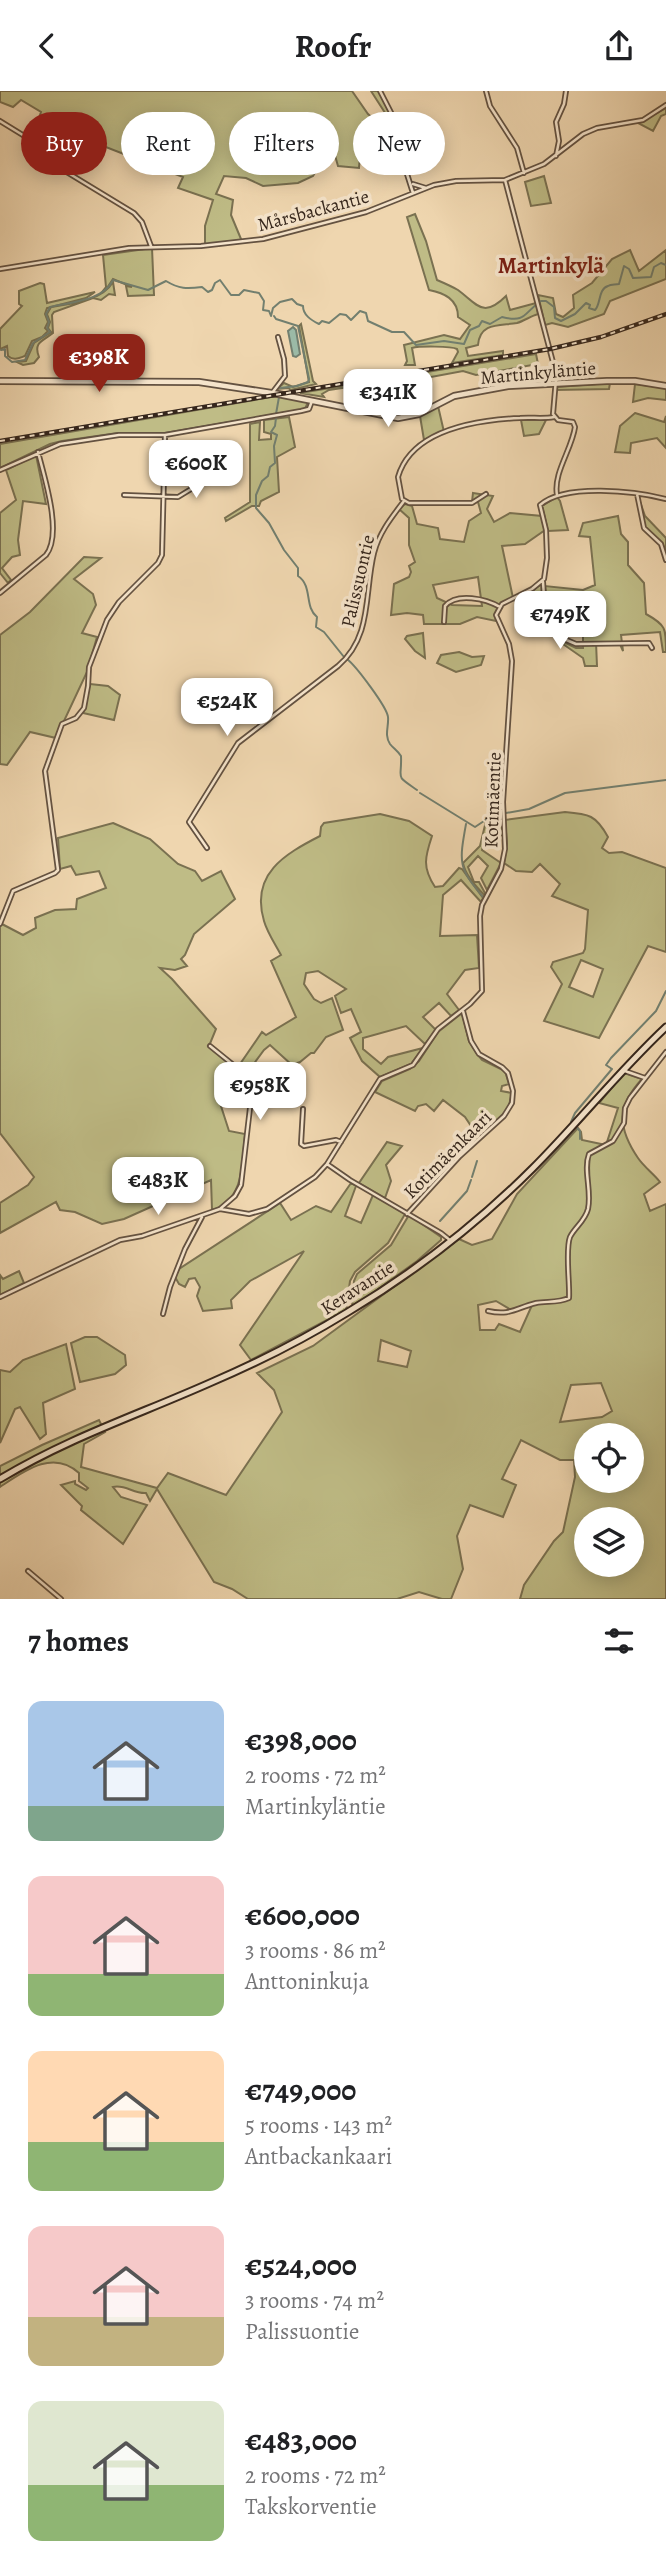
<!DOCTYPE html>
<html lang="en">
<head>
<meta charset="utf-8">
<style>
  body { margin:0; font-family:Alegreya,serif; background:#f6f6f6; color:#202124; height:100vh; display:flex; flex-direction:column; font-size:26px; white-space:nowrap }
  * { box-sizing:border-box; margin:0 }
  p { font-size:23px; color:#757577 }
  .icon { flex:none; width:38px; height:38px; fill:none; stroke:currentColor; stroke-width:2; stroke-linecap:round; stroke-linejoin:round }
  .map { position:relative; height:1508px; overflow:hidden }
  .side { display:flex; flex-direction:column; background:#fff; flex:1 }
  .side>* { flex:none }
  .hud { position:absolute; left:21px; top:21px; width:625px; height:63px; display:flex; gap:14px }
  .tools { position:absolute; left:574px; top:1332px; display:grid; gap:14px }
  .tools a { display:grid; place-items:center; width:70px; height:70px; border-radius:50%; background:#fff; box-shadow:0 4px 18px #0003; font-size:35px }
  .price { position:absolute; translate:-50% -60px; padding:0 16px; border-radius:14px; background:#fff; color:#222; font-size:23px; line-height:46px; filter:drop-shadow(0 2px 4px #0008) }
  .price::after { content:''; position:absolute; left:50%; top:42px; width:21px; height:16px; margin-left:-10px; background:inherit; clip-path:polygon(0 0,100% 0,50% 100%) }
  .price.selected { background:#8f2418; color:#fff }
  ul { padding:0; list-style:none }
  li { display:flex; align-items:center; gap:21px; height:175px; padding:0 28px }
  li span { display:grid; place-items:center; flex:none; width:196px; height:140px; border-radius:14px; color:#555 }
  li>.icon { margin-inline-start:auto }
  span .icon { width:84px; height:84px; fill:#fffc; stroke-width:1 }
  li b { font-size:30px }
  h2 { display:flex; justify-content:space-between; align-items:center; height:84px; padding:0 28px; font-size:30px }
  .tag { padding:0 24px; border-radius:32px; background:#fff; box-shadow:0 4px 18px #0003; font-size:24px; line-height:63px }
  .tag.selected { background:#8f2418; color:#fff }
  header { display:flex; justify-content:space-between; align-items:center; height:91px; padding:0 28px; background:#fff; font-size:32px; font-weight:700 }
  .map>svg:first-child { display:block }
  .green { fill:#bfbc86; stroke:#7a7151; stroke-width:2; fill-rule:evenodd }
  .water { fill:#9bbaa6; stroke:#727f6f; stroke-width:2 }
  .lines { fill:none; stroke-linecap:round; stroke-linejoin:round }
  .stream { stroke:#727f6f; stroke-width:2 }
  .minor-casing { stroke:#645241; stroke-width:6 }
  .tertiary-casing { stroke:#645241; stroke-width:8 }
  .secondary-casing { stroke:#35261c; stroke-width:9 }
  .minor { stroke:#f5e4cb; stroke-width:2.5 }
  .tertiary { stroke:#f5e4cb; stroke-width:4.5 }
  .secondary { stroke:#f5e4cb; stroke-width:5 }
  .rail-casing { stroke:#35261c; stroke-width:4.5 }
  .rail { stroke:#f5e4cb; stroke-width:2; stroke-dasharray:5; stroke-linecap:butt }
  .labels { text-anchor:middle; stroke-width:7; stroke-linejoin:round; paint-order:stroke }
  .street-label { font-size:19px; fill:#35261c; stroke:#f5e4cb }
  .quarter-label { font-size:23px; font-weight:bold; fill:#7a1f14; stroke:#f5e4cb }
</style>
</head>
<body>
<header><svg class="icon" aria-label="back" viewBox="0 0 24 24"><path d="M15 5l-7 7 7 7"/></svg>Roofr<svg class="icon" aria-label="share" viewBox="0 0 24 24"><path d="M12 15V3M7 8l5-5 5 5M5 13v7h14v-7"/></svg></header>
<div class="map">
<svg width="666" height="1508" viewBox="0 0 666 1508">
  <rect width="100%" height="100%" fill="#efd6af"/>
  <filter id="stains"><feTurbulence type="fractalNoise" baseFrequency=".00286" numOctaves="4"/><feColorMatrix values="0 0 0 0 .2 0 0 0 0 .09 0 0 0 0 .02 0 0 0 .5 -.17"/></filter>
  <radialGradient id="worn" r=".72"><stop offset=".6" stop-color="#630" stop-opacity="0"/><stop offset="1" stop-color="#630" stop-opacity=".3"/></radialGradient>
  <path class="green" d="M0,0H352L368,23L374,28L378,47V75L368,77V65H360L359,77L338,75L334,61L326,63L313,85L298,92L263,95L246,87L224,85L216,103L233,109L231,124L241,148L239,151L205,154V135L213,109L178,97L183,86L93,51L66,45L38,30L41,21L21,9L13,16L0,11Z
    M371,0H379L401,46H392L389,28Z
    M666,17V23L661,25L653,40L638,32Z
    M544,85L551,112L531,115L525,91Z
    M415,123L426,150L437,189C444,192 451,195 458,199C477,213 483,228 506,205L510,219L536,212L538,223C531,225 524,230 517,232C500,235 480,231 478,254L466,257L468,265L503,260V264L452,272L458,261L457,258C451,255 419,255 412,257L415,274H405L407,270L404,254L444,244L460,248L470,234L458,226C458,208 444,202 429,199L407,126Z
    M152,157L154,204L128,205L126,195L132,196L113,188L107,197L102,201L106,196L103,164Z
    M630,159L639,180L666,159V188L610,210L604,223L568,236L552,232L545,234L538,204L553,207L556,223L563,226L574,217L573,204L592,192L612,168Z
    M113,191L115,204L109,203L101,209L93,207L54,221L52,224L53,242C43,250 33,251 39,266L34,272L23,274L17,271L26,270L34,252L51,241L48,237L50,231L47,223L51,216C71,213 102,210 113,191Z
    M40,192L44,193L47,212L95,201L86,207L47,217L45,223L48,231L45,237L48,240L42,246L32,250L25,265C19,267 14,270 8,265L7,255L0,258V238L22,215L19,213V200Z
    M301,233L313,290L316,293L291,299L288,297L277,298L284,292L293,296L309,291L299,235Z
    M536,263L538,273L476,284L463,280L399,292L388,290L329,299L322,303L324,306L300,302Z
    M610,292L609,298L556,299L557,296Z
    M635,293L666,297V309L648,307L633,311Z
    M277,305L308,311L305,318L159,343L118,342L62,350L50,353L0,377V353Z
    M438,315L444,341L424,349L420,325Z
    M635,322L664,331L666,325V357L657,347L631,352L630,362L615,361L620,335Z
    M289,326L295,356L277,366L279,401L261,410L259,415H252L226,430L225,427L250,411V333L260,331L259,349L271,348V343L264,341V329Z
    M521,329H546L539,343L524,345Z
    M36,364L46,413L23,410L18,449L20,464L12,466L2,477L11,489L8,492L0,482V422L16,409L6,379Z
    M473,402L493,405L487,418L494,431L510,422L542,425L545,439L525,453L502,455L513,507C502,512 493,516 496,530L477,526L460,533H424L423,524L407,522L391,524L394,493L409,486L411,481L409,475L415,471L409,454V427L399,418L405,413L412,415L417,433L438,437L440,448L464,451L469,430L481,422L478,411H472ZM478,486L482,515L452,514L437,507L433,494Z
    M638,405L645,425L666,447V462L663,454L645,437Z
    M557,406L560,410L568,439L548,440L542,415Z
    M618,425L621,443L628,451V474L644,492L646,523C666,534 666,537 666,561H663L660,541L621,544L623,560L619,551H596L597,575H585L583,567L560,551L562,550L576,557H583V538L554,530L546,506L545,495L583,499L595,494L590,446L579,445L583,432Z
    M84,466L101,467L74,488L93,503L96,514L82,542L97,546L87,581L56,647L30,641L7,674L0,673V544L30,521Z
    M542,493V504L523,512L516,510Z
    M423,542L425,567L415,560L405,548L407,545Z
    M459,561L472,566L484,565L481,574L456,581L437,572L441,564Z
    M90,593L108,595L120,604L114,629L83,622Z
    M565,721C589,723 596,724 608,746L602,757L609,762L622,761L666,777V861L648,855L599,947L544,930L562,893L551,876L553,871L583,862L585,858L588,819L552,805L560,793L540,773L532,781L516,780L504,772L507,753L505,729ZM581,869L603,878L593,906L569,896Z
    M380,723L409,730L432,745C425,766 422,776 435,796L443,795L459,777L462,778L483,807L481,811L461,789L443,804L440,845L477,844L479,877L465,879L447,903L459,919L451,925L439,912L423,926L436,939L425,953L406,935L363,947V958L381,973L388,966L423,957L411,973L380,986L362,970L350,947L361,941L351,918L341,922L335,905L346,898L318,880L306,882L304,893L314,908L321,912L332,907L343,939L326,946L314,962H311L300,971L292,974L270,954L264,959L247,982L238,976L262,941L266,944L296,926L271,870L281,864C275,853 267,841 264,830C250,783 285,763 320,745L321,736L324,732Z
    M502,724L503,744L485,747L482,759L501,772L487,799L481,787L488,775L478,765L468,776L474,791H479L485,802L484,804C476,795 465,784 463,772L480,755L486,730Z
    M113,732L150,748L178,773L195,780L202,790L221,780L235,808L194,843L185,864L181,868L187,875L175,879L160,877L172,888L216,938L209,955L246,985L219,990L220,1012L229,1040L245,1043C242,1071 245,1109 212,1119L211,1089L124,1128L102,1133L75,1121L60,1119L56,1111L0,1142V1112L28,1094L34,1086L0,1042V832L23,844L36,837L35,827L55,819L76,818L77,808L106,797L99,780L76,784L71,775L60,778L58,747Z
    M462,922L469,950L477,963L482,969L505,980L509,993L502,995L501,1000L512,1002L508,1018L479,1047L465,1026L443,1009L434,1020L426,1013L418,1015L415,1020L375,1001L382,990L410,978L419,970L438,941Z
    M624,982L642,988C617,1015 617,1036 638,1067C644,1076 654,1083 660,1091L644,1103L650,1120L666,1113V1508H520L524,1494L554,1450L563,1441L575,1386L574,1369H560L521,1349L502,1388L516,1394L503,1426L470,1414L457,1445L463,1478L451,1508H442L419,1501L397,1508H248L232,1498L214,1491L157,1398L150,1410L146,1402C134,1403 125,1393 113,1396L121,1406L147,1414L123,1453L81,1419L82,1415L61,1394L75,1390V1393L86,1399L88,1397L79,1390V1382C53,1358 24,1380 0,1396V1375L42,1354L99,1329L105,1341L84,1353L81,1376L157,1397L168,1382L226,1404L282,1321L274,1299L257,1282L313,1255L459,1148L472,1154L492,1148L517,1103L578,1037L581,1041L582,1049L606,1054L618,1017L599,1012ZM496,1210L513,1220L533,1212L520,1241L499,1233L495,1239H480L478,1214ZM381,1249L411,1260L407,1276L378,1270ZM601,1292L612,1320L602,1326L560,1331L571,1294ZM586,1344H632V1390H586ZM586,1428H632V1474H586Z
    M387,1051L402,1055L386,1074L391,1090L385,1107L359,1092Z
    M351,1092L356,1095L345,1125L361,1132L373,1104L405,1123L388,1152L355,1181L350,1190L346,1219L251,1269L240,1254L304,1160L250,1190L231,1209L232,1217L203,1220L197,1205L200,1196L195,1187L189,1188L185,1196L179,1193L175,1186L179,1178L280,1112L291,1129L316,1115L331,1121Z
    M409,1124L441,1146V1149L417,1170L352,1217L354,1190L357,1183L391,1154Z
    M19,1180L24,1192L0,1204V1184L3,1188Z
    M85,1246H97L125,1264L126,1274L115,1283L80,1291L71,1252Z
    M66,1253L75,1298L43,1312L46,1343L40,1348L20,1316L15,1318L0,1352V1279L10,1281L23,1269Z"/>
  <path class="water" d="M293,236L296,239L300,263L296,266L293,265L288,240Z"/>
  <g class="lines">
    <path class="stream" d="M274,225L276,228L298,235L309,288L308,291L297,295L280,297
      M1,259L5,258V265L12,271L25,269L33,252L50,241L47,237L49,231L46,223L50,216C71,211 103,210 113,189L148,199L166,190C179,198 187,198 202,196L208,201L212,199L215,192L220,189L231,204H239L244,199L259,202L264,210L263,219L269,220L271,225L273,217L280,211L292,208L297,213L303,215C303,224 311,229 319,233L322,230L329,232L340,223L346,224L351,229L360,220L366,222L368,230L392,241H404L416,254L444,250L464,253L470,239L479,235L482,230L490,233L502,226C527,232 523,222 541,210H546L554,216L555,227L561,230L575,223L586,212L590,214L589,217L595,219C601,213 598,198 608,195C611,193 615,194 619,193L624,175L629,178L633,187L651,186L654,176L661,172L666,174
      M276,323L279,306
      M276,327L275,335L271,341L277,344L274,355L275,372L270,376L268,385L262,390L256,404V417L269,432L284,459L298,477V485C313,495 304,516 317,526L316,536L324,541L344,566
      M347,568C356,575 387,616 388,626C389,635 384,644 390,653C393,657 398,660 401,665C402,690 394,683 417,699
      M420,702L475,736L487,728L502,723
      M506,722L529,718L565,702L666,689
      M466,733C459,772 458,777 484,807
      M571,1031L575,1022L612,978L606,974L611,967L656,920L666,900
      M577,1037L580,1040V1048
      M472,1086L477,1070
      M440,1130L467,1100L471,1089"/>
    <g class="minor-casing">
      <path id="minor" d="M380,0L401,41L407,83L413,102
        M486,0L490,15L517,57L524,82
        M0,30L26,46L60,77L134,122L142,131L151,155
        M556,65L559,50L556,31L564,13L566,0
        M505,89L544,73L583,43L597,37L643,29L666,14
        M413,93L426,97
        M0,178L129,157L201,155L263,148L366,121L434,94L456,90L505,89L554,275L556,288L553,323L558,329L573,331L575,336C572,358 553,382 557,404
        M272,302L285,285L284,268L278,246
        M0,379L60,353L119,344H165L301,320L309,318L312,310
        M486,403L472,412H409L402,408L398,386C412,338 478,329 520,327C531,326 543,328 554,326
        M637,403L644,437L661,453L666,469
        M124,404L178,406L219,381
        M543,491L544,506L557,545L576,553L649,552L652,557
        M0,502L46,464C63,443 44,385 38,361
        M444,531L445,515C457,501 486,508 500,516
        M207,757L189,731L238,652L338,575C373,545 364,502 374,462C379,442 391,427 404,410
        M0,833L13,800L55,782L58,779L45,680L62,633L76,627L84,617L88,595L89,576L107,529L119,511L158,472L162,464L165,344
        M210,955L247,985L250,1017L241,1094L235,1105L220,1118
        M625,980L645,987
        M303,1018L301,1053L304,1055L336,1049L341,1051
        M407,1123L460,1065L504,1025L512,1012L513,1000L508,982L502,976L479,963L471,950L463,920
        M451,1150L441,1142L350,1089L327,1073L380,988L413,974L438,938L470,913L482,900L480,825L482,814L501,778L505,758L503,711L512,570L509,553L496,524L502,513L532,498L544,488L547,467L546,439L540,414C565,392 635,400 666,408
        M0,1206L120,1149L142,1145L220,1118L249,1123L267,1118L315,1086L327,1073
        M488,1220C510,1225 516,1217 536,1212C547,1210 558,1212 569,1207C570,1192 565,1159 570,1146C575,1136 585,1130 588,1118C592,1100 583,1079 589,1063L613,1050L624,1032L625,1017L630,1007L666,961
        M163,1223L170,1196L185,1158L202,1126
        M28,1480L61,1508"/>
    </g>
    <g class="tertiary-casing">
      <path id="tertiary" d="M0,290L199,291L278,303L398,327L419,323L454,305L508,295L607,290H635L666,295"/>
    </g>
    <g class="secondary-casing">
      <path id="secondary" d="M0,1388C70,1346 138,1324 212,1291C259,1271 304,1248 348,1221C415,1181 477,1133 532,1078C578,1032 618,981 666,936"/>
    </g>
    <use href="#minor" class="minor"/>
    <use href="#tertiary" class="tertiary"/>
    <use href="#secondary" class="secondary"/>
    <g class="rail-casing">
      <path id="rail" d="M0,350L550,258L601,246L666,223"/>
    </g>
    <use href="#rail" class="rail"/>
  </g>
  <g class="labels">
    <g class="street-label">
      <text transform="translate(313 119) rotate(-15)" y="7">Mårsbackantie</text>
      <text transform="translate(538 281) rotate(-5)" y="7">Martinkyläntie</text>
      <text transform="translate(357 490) rotate(-77)" y="7">Palissuontie</text>
      <text transform="translate(492 709) rotate(-88)" y="7">Kotimäentie</text>
      <text transform="translate(447 1063) rotate(-45)" y="7">Kotimäenkaari</text>
      <text transform="translate(357 1196) rotate(-33)" y="7">Keravantie</text>
    </g>
    <g class="quarter-label">
      <text x="551" y="182">Martinkylä</text>
    </g>
  </g>
  <rect width="100%" height="100%" filter="url(#stains)"/>
  <rect width="100%" height="100%" fill="url(#worn)"/>
</svg>
<div class="tools">
<a><svg class="icon" aria-label="locate" viewBox="0 0 24 24"><circle cx="12" cy="12" r="6"/><path d="M12 2v4M12 18v4M2 12h4M18 12h4"/></svg></a>
<a><svg class="icon" aria-label="layers" viewBox="0 0 24 24"><path d="M12 4l9 5-9 5-9-5zM3 14l9 5 9-5"/></svg></a>
</div>
<b class="price selected" style="left:99px;top:303px">€398K</b>
<b class="price" style="left:388px;top:338px">€341K</b>
<b class="price" style="left:196px;top:409px">€600K</b>
<b class="price" style="left:560px;top:560px">€749K</b>
<b class="price" style="left:227px;top:647px">€524K</b>
<b class="price" style="left:260px;top:1031px">€958K</b>
<b class="price" style="left:158px;top:1126px">€483K</b>
<div class="hud">
<a class="tag selected">Buy</a>
<a class="tag">Rent</a>
<a class="tag">Filters</a>
<a class="tag">New</a>
</div>
</div>
<section class="side">
<h2>7 homes<svg class="icon" aria-label="filters" viewBox="0 0 24 24"><path d="M4 7h16M4 17h16"/><circle cx="9" cy="7" r="2"/><circle cx="15" cy="17" r="2"/></svg></h2>
<ul>
<li><span style="background:linear-gradient(#a9c7e8 75%,#7fa58c 0)"><svg class="icon" aria-label="home" viewBox="0 0 24 24"><path d="M3 11l9-7 9 7M6 9v11h12V9"/></svg></span><div><b>€398,000</b><p>2 rooms · 72 m²</p><p>Martinkyläntie</p></div></li>
<li><span style="background:linear-gradient(#f6c9c9 70%,#8fb573 0)"><svg class="icon" aria-label="home" viewBox="0 0 24 24"><path d="M3 11l9-7 9 7M6 9v11h12V9"/></svg></span><div><b>€600,000</b><p>3 rooms · 86 m²</p><p>Anttoninkuja</p></div></li>
<li><span style="background:linear-gradient(#ffd9b3 65%,#8fb573 0)"><svg class="icon" aria-label="home" viewBox="0 0 24 24"><path d="M3 11l9-7 9 7M6 9v11h12V9"/></svg></span><div><b>€749,000</b><p>5 rooms · 143 m²</p><p>Antbackankaari</p></div></li>
<li><span style="background:linear-gradient(#f6c9c9 65%,#c2b280 0)"><svg class="icon" aria-label="home" viewBox="0 0 24 24"><path d="M3 11l9-7 9 7M6 9v11h12V9"/></svg></span><div><b>€524,000</b><p>3 rooms · 74 m²</p><p>Palissuontie</p></div></li>
<li><span style="background:linear-gradient(#dfe7d0 60%,#8fb573 0)"><svg class="icon" aria-label="home" viewBox="0 0 24 24"><path d="M3 11l9-7 9 7M6 9v11h12V9"/></svg></span><div><b>€483,000</b><p>2 rooms · 72 m²</p><p>Takskorventie</p></div></li>
</ul>
</section>
</body>
</html>
